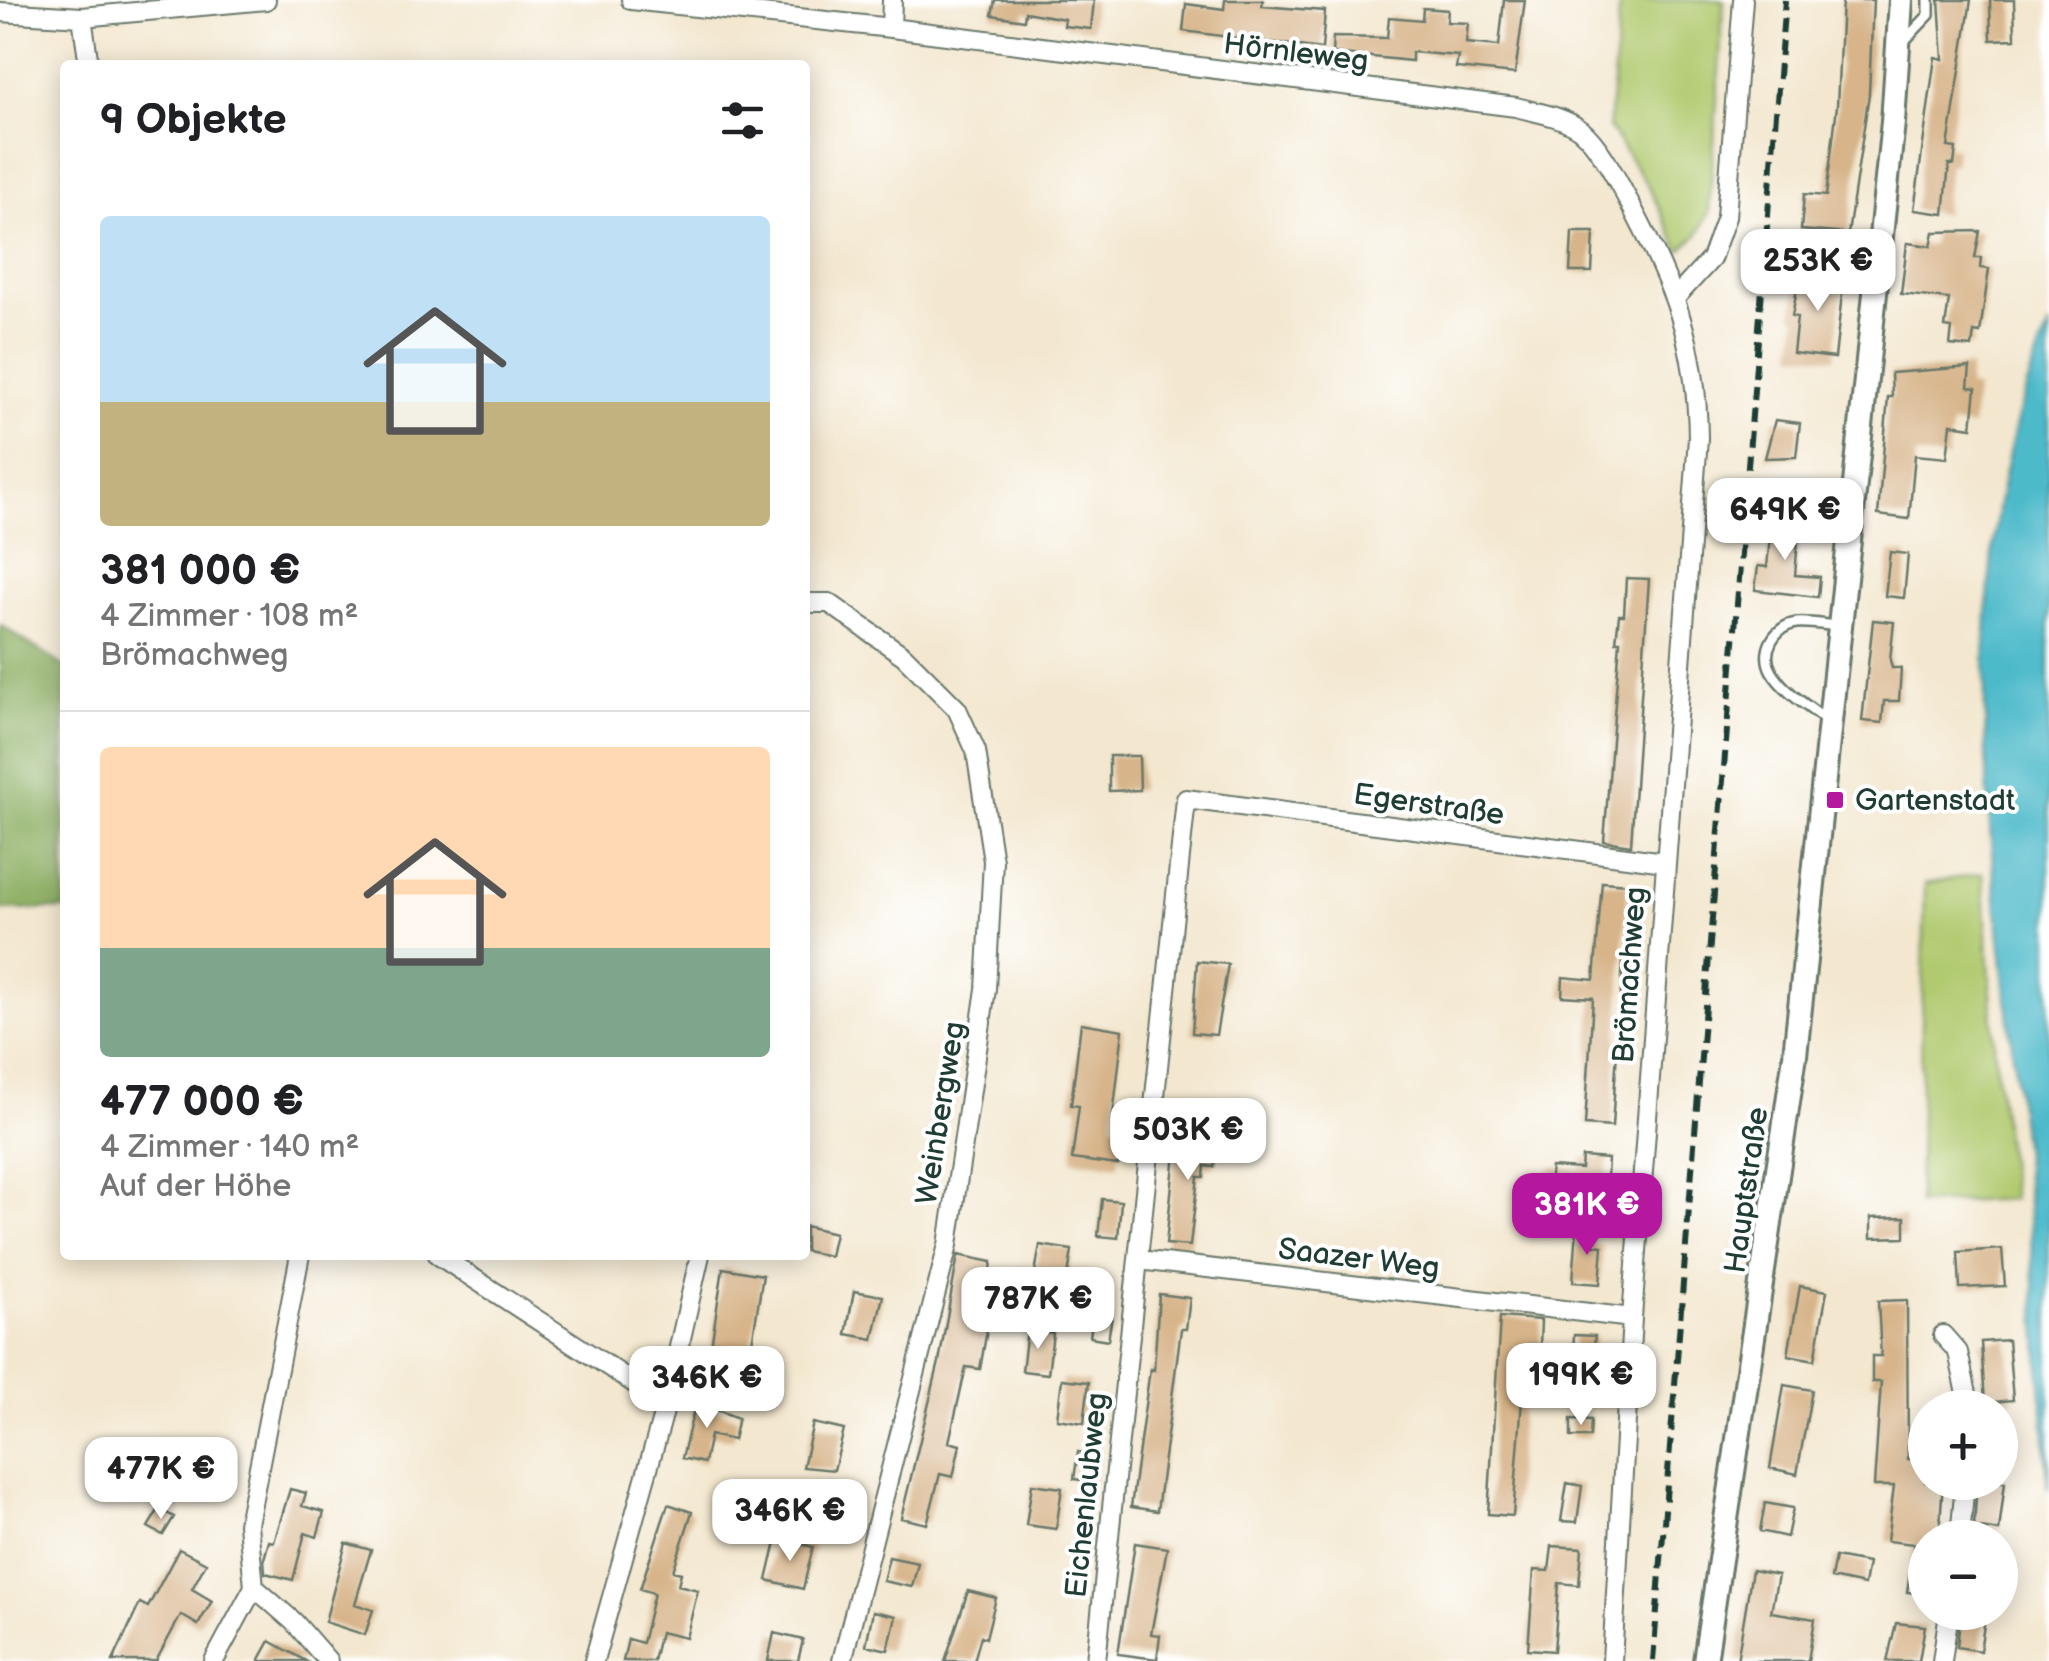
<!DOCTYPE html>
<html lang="de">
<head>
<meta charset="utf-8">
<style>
  body { margin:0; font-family:"Balsamiq Sans",sans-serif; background:#f2f2f2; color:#202124; height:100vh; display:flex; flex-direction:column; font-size:38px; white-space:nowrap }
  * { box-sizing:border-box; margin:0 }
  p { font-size:32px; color:#757577 }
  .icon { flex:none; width:55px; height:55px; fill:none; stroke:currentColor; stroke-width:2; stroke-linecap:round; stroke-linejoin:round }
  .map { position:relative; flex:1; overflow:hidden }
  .details { position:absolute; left:60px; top:60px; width:750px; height:1200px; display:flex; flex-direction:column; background:#fff; border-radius:10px; box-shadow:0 5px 25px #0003 }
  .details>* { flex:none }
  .controls { position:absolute; left:1908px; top:1390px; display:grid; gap:20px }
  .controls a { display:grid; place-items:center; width:110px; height:110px; border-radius:50%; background:#fff; box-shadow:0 5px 25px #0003; font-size:50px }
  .price { position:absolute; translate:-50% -85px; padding:0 22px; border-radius:20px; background:#fff; color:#222; font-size:32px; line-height:65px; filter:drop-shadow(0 2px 5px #0008) }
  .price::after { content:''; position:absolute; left:50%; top:60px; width:30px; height:22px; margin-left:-15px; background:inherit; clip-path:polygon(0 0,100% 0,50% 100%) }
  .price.active { background:#b5179e; color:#fff }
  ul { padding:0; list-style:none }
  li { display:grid; align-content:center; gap:20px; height:530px; padding:0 40px }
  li+li { border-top:2px solid #e0e0e0 }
  li span { display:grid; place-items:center; height:310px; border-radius:10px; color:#555 }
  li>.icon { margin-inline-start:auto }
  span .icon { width:180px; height:180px; fill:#fffc; stroke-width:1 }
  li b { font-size:42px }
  h2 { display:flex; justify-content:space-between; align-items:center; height:120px; padding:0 40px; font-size:42px }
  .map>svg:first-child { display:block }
  .green { fill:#b1ca6f; stroke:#688452; stroke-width:2.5 }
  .forest { fill:#8cae62; stroke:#56764b; stroke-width:2.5 }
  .water { fill:#4ebaca; stroke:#367c7f; stroke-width:2.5 }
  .building { fill:#d7b489 }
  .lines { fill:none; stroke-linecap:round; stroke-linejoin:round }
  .service-casing { stroke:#69786a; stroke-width:14 }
  .minor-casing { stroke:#69786a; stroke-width:22 }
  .tertiary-casing { stroke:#69786a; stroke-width:28 }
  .service { stroke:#fff; stroke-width:9 }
  .minor { stroke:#fff; stroke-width:18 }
  .tertiary { stroke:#fff; stroke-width:22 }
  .rail { stroke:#1f3d34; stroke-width:6; stroke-dasharray:15 8; stroke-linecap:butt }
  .poi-dot { fill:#b5179e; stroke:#fff; stroke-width:4 }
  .labels { text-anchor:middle; stroke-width:8; stroke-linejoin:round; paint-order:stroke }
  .street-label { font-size:30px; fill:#1f3d34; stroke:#fff }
  .poi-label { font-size:30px; fill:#1f3d34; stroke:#fff; text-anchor:start }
</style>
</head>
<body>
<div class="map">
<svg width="2049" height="1661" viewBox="0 0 2049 1661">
  <rect width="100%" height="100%" fill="#fff"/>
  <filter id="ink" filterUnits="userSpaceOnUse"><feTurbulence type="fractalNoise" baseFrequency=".01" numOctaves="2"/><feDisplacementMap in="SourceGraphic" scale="20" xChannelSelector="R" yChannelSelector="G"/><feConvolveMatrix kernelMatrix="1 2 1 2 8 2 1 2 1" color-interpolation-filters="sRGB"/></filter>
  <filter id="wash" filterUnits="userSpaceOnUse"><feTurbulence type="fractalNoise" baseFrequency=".0048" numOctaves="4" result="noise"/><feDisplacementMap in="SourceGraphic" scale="40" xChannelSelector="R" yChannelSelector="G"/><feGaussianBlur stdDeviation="2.25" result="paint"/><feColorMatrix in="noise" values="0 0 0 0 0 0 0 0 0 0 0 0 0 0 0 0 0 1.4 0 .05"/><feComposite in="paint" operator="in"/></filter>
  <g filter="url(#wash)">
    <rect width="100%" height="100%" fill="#f3e7cf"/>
    <path class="green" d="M1620,0H1724L1709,212L1698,235L1680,251L1647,184L1609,128Z
      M1983,873L1996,1068L2013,1199L1918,1204L1925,884Z"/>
    <path class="forest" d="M0,625L65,667V909L0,910Z"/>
    <path class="water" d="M2049,326V1491C2039,1373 2034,1254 2022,1136C1994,871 1943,581 2049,326Z"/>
    <g id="blocks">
      <path class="building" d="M995,0H1094L1091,29L1064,26L1065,19L1025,12L1024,20L992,15Z
        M1225,0H1263L1262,6L1325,11L1322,49L1183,31L1186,4L1224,9Z
        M1504,0H1525L1515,74L1456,68L1458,56L1412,52V61L1332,53L1333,37L1387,38L1389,17L1422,20L1423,8L1448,10L1447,22L1468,23L1466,43L1499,46Z
        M1842,0H1873L1869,94L1848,234L1801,230L1804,194L1826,196L1837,106Z
        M1939,0H1971L1948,147L1956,148L1954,165L1949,164L1944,214L1914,210L1935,57L1943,59Z
        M1990,0H2014L2015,39L1991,40Z
        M1980,231L1975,258H1981L1980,268L1989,269L1980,333L1974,332L1972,347L1950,345L1952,328L1945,327L1949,299L1901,294L1907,243L1931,246L1934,232Z
        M1572,232H1594L1592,272H1570Z
        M1800,272L1844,276L1835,358L1793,353L1797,317L1792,316Z
        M1970,367L1968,387L1976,388L1972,427L1951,424L1947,458L1915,455L1909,519L1878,515L1888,397H1892L1891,373Z
        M1775,420L1800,423L1796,457L1765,458Z
        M1784,515L1800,516L1795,575L1820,577L1818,597L1755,590L1758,566L1767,567L1771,526L1783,527Z
        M1890,552L1908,554L1904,598L1885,596Z
        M1626,578L1649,579L1631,845L1604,841L1620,641H1616L1619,615H1624Z
        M1873,620L1894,622L1890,660L1892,668H1901L1899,701H1884L1882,723L1862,721Z
        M1109,756H1139L1140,790L1109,791Z
        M1602,882L1628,884L1612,1127L1585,1125L1593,998L1562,996L1563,977L1594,980Z
        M1197,961L1228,964L1216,1035L1192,1033Z
        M1081,1023L1123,1030L1112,1125L1123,1126L1118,1165L1072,1159L1079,1106L1071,1105Z
        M1177,1133L1218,1137L1214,1167L1205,1166L1204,1177H1198L1190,1246L1166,1244Z
        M1582,1157L1608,1159L1606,1196L1579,1194V1186L1549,1184L1551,1167L1581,1169Z
        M1102,1199L1121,1201L1118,1238L1098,1236Z
        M1905,1217V1237L1871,1238V1218Z
        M805,1226L835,1233L830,1256L805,1251Z
        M1577,1228L1594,1229L1593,1245L1603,1246L1600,1284L1573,1282Z
        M1040,1245L1072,1250L1064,1301L1031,1295Z
        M2002,1249L2005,1286L1960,1288L1958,1252Z
        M958,1255L992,1262L983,1329L987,1330L980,1369L966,1367L949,1442L960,1445L953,1477L940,1474L927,1524L901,1518L939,1362Z
        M723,1268L763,1275L746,1380L707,1373Z
        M1800,1286L1827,1291L1815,1360L1788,1355Z
        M854,1291L883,1296L873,1339L846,1334Z
        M1159,1294L1190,1298L1186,1329H1181L1157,1511L1131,1507L1150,1369L1154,1370Z
        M1907,1300L1908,1459L1925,1462V1482H1943L1939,1538H1925V1594L1907,1592L1914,1544L1887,1541L1894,1486H1874L1881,1382H1872V1356H1881L1878,1301Z
        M1094,1308L1113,1310L1108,1340L1090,1337Z
        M1500,1317L1541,1320L1540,1348H1526L1513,1516L1488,1514Z
        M1027,1330L1053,1333L1048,1374L1022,1371Z
        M1574,1335L1595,1336L1593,1355L1573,1354Z
        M2008,1340L2013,1400L1985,1403L1981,1342Z
        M1062,1379L1089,1382L1084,1423L1057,1419Z
        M1784,1385L1812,1390L1797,1474L1770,1468Z
        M696,1402L738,1418L733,1440L710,1435L704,1463L682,1458Z
        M1571,1419L1591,1420L1590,1437H1571Z
        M813,1423L844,1430L834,1470L803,1467Z
        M1078,1452L1097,1455L1093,1482L1074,1479Z
        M197,1466L224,1470L221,1490L194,1486Z
        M1977,1482H2005L1999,1531L1974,1527Z
        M1567,1483L1582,1486L1577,1522L1561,1521Z
        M1032,1484L1062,1488L1056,1529L1026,1525Z
        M290,1489L306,1493L302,1506L324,1512L317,1537L305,1533L293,1580L265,1573L264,1559L269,1541L274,1542Z
        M1765,1503L1793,1508L1787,1537L1760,1531Z
        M668,1504L692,1512L673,1571L681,1573L678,1585L698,1590L686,1638L660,1632L653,1661H623L628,1639L642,1643L654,1593L640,1589Z
        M159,1509L174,1517L163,1535L148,1527Z
        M777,1538L813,1547L803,1589L767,1580Z
        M346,1543L371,1550L355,1604L373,1610L365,1635L325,1622Z
        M1135,1543L1167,1548L1151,1634L1160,1635L1157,1659L1118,1654Z
        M1552,1546L1582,1548L1579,1585L1559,1583L1554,1651L1528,1649L1534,1570L1549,1571Z
        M179,1549L206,1563L192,1589L212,1601L198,1625L181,1615L156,1661H113L140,1603L148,1607Z
        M889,1557L918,1563L912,1587L883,1581Z
        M1835,1557L1868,1563L1864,1585L1831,1578Z
        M1752,1570L1778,1575L1771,1612L1815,1619L1808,1661H1737Z
        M968,1591L996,1598L986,1638L981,1636L974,1661H945Z
        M873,1611L896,1616L888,1650L866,1645Z
        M1961,1612H1986L1980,1651L1957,1647Z
        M1896,1623L1925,1626L1919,1661H1887Z
        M774,1633L803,1640L798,1661H768Z
        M270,1641L306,1661H259Z"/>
    </g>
  </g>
  <g filter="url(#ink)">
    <use href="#blocks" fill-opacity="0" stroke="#69786a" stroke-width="2.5"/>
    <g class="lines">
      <g class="service-casing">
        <path id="service" d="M1905,40L1929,15V0
          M1827,721C1809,707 1784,692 1772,672C1760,652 1774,626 1797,623C1810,622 1825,625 1838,626"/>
      </g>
      <g class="minor-casing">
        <path id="minor" d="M631,0L891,28L1516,107C1538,113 1563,116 1581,130C1600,146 1616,178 1628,200C1673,284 1697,341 1698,438L1632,1318L1612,1661
          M0,12L82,17L266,0
          M82,17L89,65
          M891,28L892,0
          M1677,296L1711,259L1726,217L1743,0
          M805,603H829L904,656L957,709L976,751L993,861L986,989L948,1245L842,1661
          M438,1255L666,1404
          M1139,1260L1632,1318
          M1943,1335L1958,1352L1970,1408
          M1960,1538L1965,1482
          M254,1587L248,1524L300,1255
          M254,1587L294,1622L328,1661
          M214,1661L254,1587
          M594,1661L666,1404L700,1255
          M1096,1661L1186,799L1665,862
          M1942,1661L1949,1612"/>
      </g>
      <g class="tertiary-casing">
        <path id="tertiary" d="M1705,1661L1795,1055L1893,122L1901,0"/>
      </g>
      <use href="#service" class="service"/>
      <use href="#minor" class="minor"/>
      <use href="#tertiary" class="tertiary"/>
      <path class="rail" d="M1653,1661L1785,0"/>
    </g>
  </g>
  <rect class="poi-dot" x="1825" y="790" width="20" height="20" rx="5"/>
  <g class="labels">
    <g class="street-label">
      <text transform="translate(1296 52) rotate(7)" y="10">Hörnleweg</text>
      <text transform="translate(1429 804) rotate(8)" y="10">Egerstraße</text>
      <text transform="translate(1629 975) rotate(-86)" y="10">Brömachweg</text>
      <text transform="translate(940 1113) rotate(-81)" y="10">Weinbergweg</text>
      <text transform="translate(1746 1190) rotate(-82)" y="10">Hauptstraße</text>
      <text transform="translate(1359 1258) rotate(7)" y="10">Saazer Weg</text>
      <text transform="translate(1086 1495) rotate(-84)" y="10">Eichenlaubweg</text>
    </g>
    <g class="poi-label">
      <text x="1855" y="810">Gartenstadt</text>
    </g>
  </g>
</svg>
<div class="controls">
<a>+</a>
<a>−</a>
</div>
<b class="price" style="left:1818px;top:314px">253K €</b>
<b class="price" style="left:1785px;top:563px">649K €</b>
<b class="price" style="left:1188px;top:1183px">503K €</b>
<b class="price active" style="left:1587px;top:1258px">381K €</b>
<b class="price" style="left:1038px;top:1352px">787K €</b>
<b class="price" style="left:1581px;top:1428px">199K €</b>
<b class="price" style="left:707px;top:1431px">346K €</b>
<b class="price" style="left:161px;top:1522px">477K €</b>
<b class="price" style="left:790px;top:1564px">346K €</b>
<section class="details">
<h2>9 Objekte<svg class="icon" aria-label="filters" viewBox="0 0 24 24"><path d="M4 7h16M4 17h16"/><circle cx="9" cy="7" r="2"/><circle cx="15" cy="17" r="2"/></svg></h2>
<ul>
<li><span style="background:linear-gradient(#bfe0f5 60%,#c2b280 0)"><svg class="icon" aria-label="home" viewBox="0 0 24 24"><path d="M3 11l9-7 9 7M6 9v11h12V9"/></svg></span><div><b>381 000 €</b><p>4 Zimmer · 108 m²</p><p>Brömachweg</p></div></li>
<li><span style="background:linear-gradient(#ffd9b3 65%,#7fa58c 0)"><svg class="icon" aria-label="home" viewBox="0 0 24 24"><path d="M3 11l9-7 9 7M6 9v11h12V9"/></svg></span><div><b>477 000 €</b><p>4 Zimmer · 140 m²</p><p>Auf der Höhe</p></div></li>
</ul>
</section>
</div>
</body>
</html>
